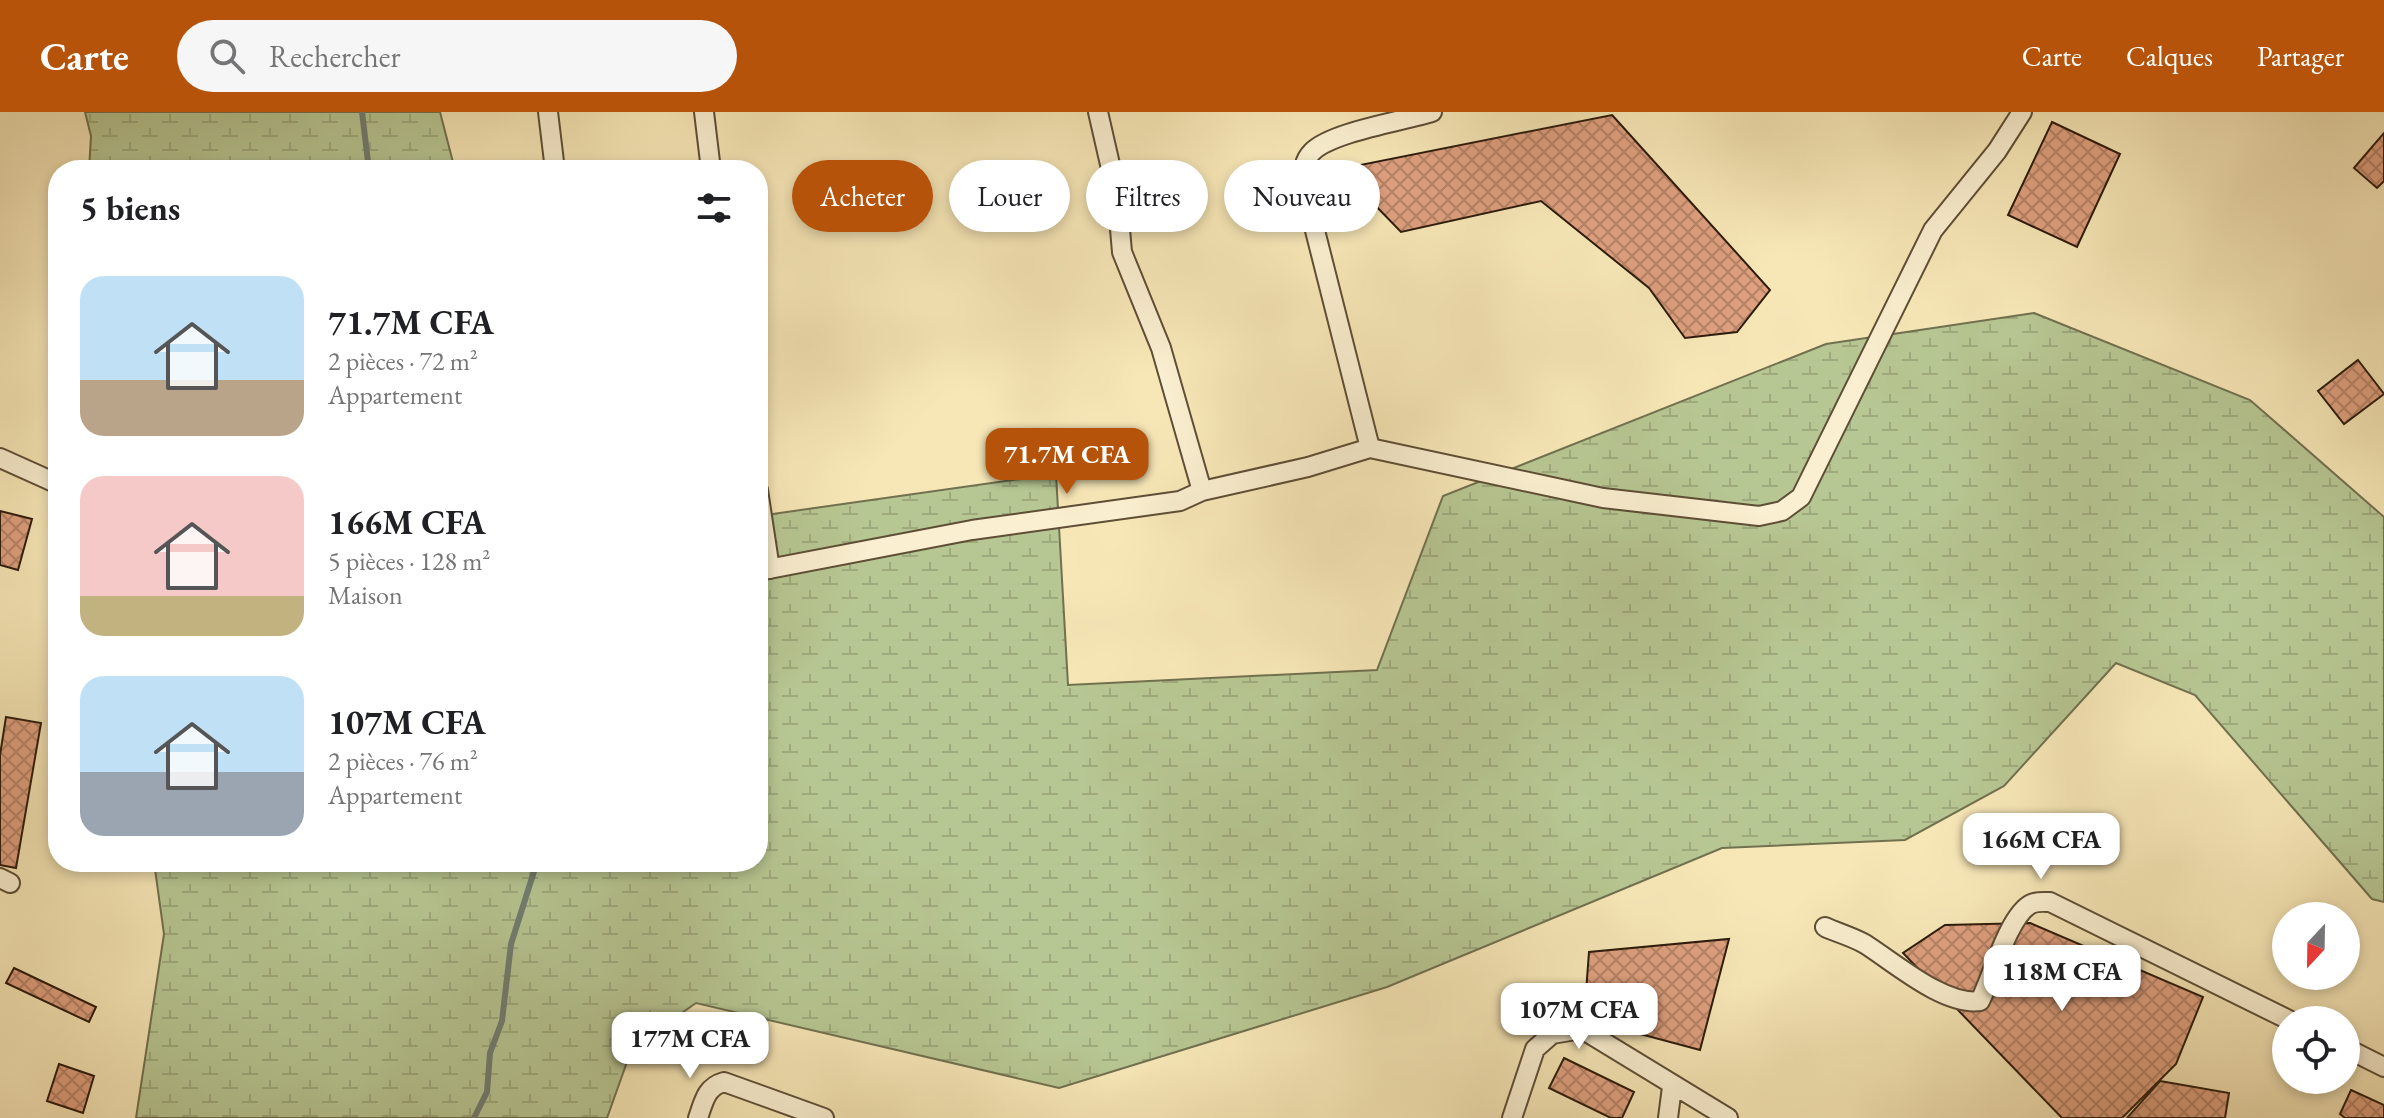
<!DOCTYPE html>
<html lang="fr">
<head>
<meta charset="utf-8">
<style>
  body { margin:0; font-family:"EB Garamond",serif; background:#f6f6f6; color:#202124; height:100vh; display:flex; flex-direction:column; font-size:30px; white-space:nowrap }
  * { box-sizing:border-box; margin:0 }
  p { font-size:26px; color:#757577 }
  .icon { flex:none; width:44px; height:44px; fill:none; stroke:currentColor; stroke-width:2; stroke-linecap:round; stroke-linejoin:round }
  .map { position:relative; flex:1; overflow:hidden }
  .details { position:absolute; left:48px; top:48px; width:720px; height:712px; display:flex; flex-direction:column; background:#fff; border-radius:32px; box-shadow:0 4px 12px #0003 }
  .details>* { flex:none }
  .guide { position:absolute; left:792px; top:48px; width:760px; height:72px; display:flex; gap:16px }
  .needle { width:52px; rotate:202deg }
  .fabs { position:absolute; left:2272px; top:790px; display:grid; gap:16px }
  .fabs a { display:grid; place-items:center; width:88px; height:88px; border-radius:50%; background:#fff; box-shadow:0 4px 12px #0003; font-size:40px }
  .price { position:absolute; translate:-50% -68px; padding:0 18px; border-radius:16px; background:#fff; color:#222; font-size:26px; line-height:52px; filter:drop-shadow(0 2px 4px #0008) }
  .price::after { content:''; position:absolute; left:50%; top:48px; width:24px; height:18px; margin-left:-12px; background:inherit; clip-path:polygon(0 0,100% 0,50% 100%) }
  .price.active { background:#b45309; color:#fff }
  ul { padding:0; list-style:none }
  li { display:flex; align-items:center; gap:24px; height:200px; padding:0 32px }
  li span { display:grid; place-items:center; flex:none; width:224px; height:160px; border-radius:24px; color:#555 }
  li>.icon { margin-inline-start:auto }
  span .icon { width:96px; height:96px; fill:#fffc; stroke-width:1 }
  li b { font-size:34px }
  h2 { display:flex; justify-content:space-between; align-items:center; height:96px; padding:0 32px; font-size:34px }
  .pill { padding:0 28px; border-radius:36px; background:#fff; box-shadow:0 4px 12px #0003; font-size:28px; line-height:72px }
  .pill.active { background:#b45309; color:#fff }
  header { display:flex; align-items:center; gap:48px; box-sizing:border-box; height:112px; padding:0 40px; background:#b45309; color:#fff }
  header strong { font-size:38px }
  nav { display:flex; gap:44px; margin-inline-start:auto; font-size:28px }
  .search { width:560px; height:72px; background:#f6f6f6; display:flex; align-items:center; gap:20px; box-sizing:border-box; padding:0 28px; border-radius:44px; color:#757577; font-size:30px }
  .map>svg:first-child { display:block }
  .wetland { fill:url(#wetland-marsh); stroke:#71714f; stroke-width:2 }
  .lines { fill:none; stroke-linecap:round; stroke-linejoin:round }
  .stream { stroke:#717d72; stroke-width:6 }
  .building { fill:url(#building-cross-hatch); stroke:#2b1b0b; stroke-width:2 }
  .street-casing { stroke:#5e4e36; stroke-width:22 }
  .street { stroke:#faefd0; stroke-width:18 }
</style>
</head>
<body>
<header>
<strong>Carte</strong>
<div class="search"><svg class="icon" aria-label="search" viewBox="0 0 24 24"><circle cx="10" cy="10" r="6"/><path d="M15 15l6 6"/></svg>Rechercher</div>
<nav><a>Carte</a><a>Calques</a><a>Partager</a></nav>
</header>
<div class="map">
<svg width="2384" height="1006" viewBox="0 0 2384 1006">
  <defs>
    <pattern id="wetland-marsh" width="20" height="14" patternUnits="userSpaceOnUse" patternTransform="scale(2)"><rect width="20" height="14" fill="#b7c793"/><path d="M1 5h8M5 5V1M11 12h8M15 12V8" fill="none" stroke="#9eaa7d"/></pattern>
    <pattern id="building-cross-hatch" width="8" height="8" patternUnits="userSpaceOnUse" patternTransform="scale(2)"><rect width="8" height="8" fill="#dfa07f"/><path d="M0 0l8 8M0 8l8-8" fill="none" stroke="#b58266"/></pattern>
  </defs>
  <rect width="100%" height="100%" fill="#f7e7b7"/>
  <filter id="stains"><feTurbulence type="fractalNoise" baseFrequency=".0025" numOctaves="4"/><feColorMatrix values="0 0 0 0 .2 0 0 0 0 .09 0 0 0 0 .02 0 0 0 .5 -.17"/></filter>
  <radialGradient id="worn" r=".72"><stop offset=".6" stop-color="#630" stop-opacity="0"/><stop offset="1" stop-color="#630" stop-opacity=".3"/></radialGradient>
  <path class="wetland" d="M85,0H440L455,58H89L91,24Z
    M2034,201L2250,288L2384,405V790L2372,787L2195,583L2116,551L2004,674L1905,728L1722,736L1387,875L1059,976L696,891L632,936L607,1006H136L164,822L154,750H758V404L1056,362L1068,573L1377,558L1443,384L1826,232Z"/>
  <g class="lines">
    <path class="stream" d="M362,0L369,58
      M474,1006L487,980L490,941L502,909L511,832L537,750"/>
  </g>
  <path class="building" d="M1612,3L1770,178L1737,220L1685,226L1649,176L1541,89L1401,120L1340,57Z
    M2052,10L2120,42L2077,135L2008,103Z
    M2384,21V69L2377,76L2354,56Z
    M2358,248L2384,282L2344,312L2318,279Z
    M0,399L32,407L18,458L0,453Z
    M6,605L41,611L16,756L0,753V643Z
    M2030,811L2203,885L2176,952L2122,1006H2062L1903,841L1945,813Z
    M1729,827L1700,938L1584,907L1589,840Z
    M14,856L96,895L89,910L6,871Z
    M1564,946L1634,980L1622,1006H1611L1549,976Z
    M59,952L94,964L83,1001L47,989Z
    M2160,969L2229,981L2225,1006H2127Z
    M2351,978L2384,993V1006H2345L2340,1002Z"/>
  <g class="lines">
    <g class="street-casing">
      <path id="street" d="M548,0L555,58
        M704,0L711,58
        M1098,0L1117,83L1122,140L1161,236L1202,379
        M1370,336L1304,75C1304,61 1302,50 1312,40C1331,20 1404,9 1432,0
        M0,346L58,372
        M758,378L770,457
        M758,459L972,418L1180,389L1202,379L1308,355L1370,336L1603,386L1759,404L1782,399L1801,385L1933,118L1997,39L2022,0
        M0,766L10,771
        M1825,815C1838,821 1853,825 1865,832C1895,851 1944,894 1980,889C1992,865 2009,803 2031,792C2037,789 2044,790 2050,790L2289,908
        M2346,936L2384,955
        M698,1006C704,989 706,975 724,970L824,1006
        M1512,1006L1535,937L1552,922L1582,917L1728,1006
        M1668,1006L1672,975"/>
    </g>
    <use href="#street" class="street"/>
  </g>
  <rect width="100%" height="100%" filter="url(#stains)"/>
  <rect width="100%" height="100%" fill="url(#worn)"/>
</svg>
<div class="fabs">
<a><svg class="needle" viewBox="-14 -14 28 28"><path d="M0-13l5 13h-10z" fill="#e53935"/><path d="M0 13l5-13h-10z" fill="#757577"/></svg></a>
<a><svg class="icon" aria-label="locate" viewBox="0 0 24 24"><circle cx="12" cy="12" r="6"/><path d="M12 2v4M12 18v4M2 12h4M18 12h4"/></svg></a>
</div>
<b class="price active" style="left:1067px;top:384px">71.7M CFA</b>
<b class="price" style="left:2041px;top:769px">166M CFA</b>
<b class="price" style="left:2062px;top:901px">118M CFA</b>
<b class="price" style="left:1579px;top:939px">107M CFA</b>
<b class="price" style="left:690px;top:968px">177M CFA</b>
<div class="guide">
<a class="pill active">Acheter</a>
<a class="pill">Louer</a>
<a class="pill">Filtres</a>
<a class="pill">Nouveau</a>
</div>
<section class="details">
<h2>5 biens<svg class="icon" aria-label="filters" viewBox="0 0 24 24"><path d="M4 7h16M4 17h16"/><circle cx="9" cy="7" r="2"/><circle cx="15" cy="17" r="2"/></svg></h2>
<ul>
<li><span style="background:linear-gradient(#bfe0f5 65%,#b9a48a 0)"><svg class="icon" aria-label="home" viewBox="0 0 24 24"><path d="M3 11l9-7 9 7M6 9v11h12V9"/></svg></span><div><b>71.7M CFA</b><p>2 pièces · 72 m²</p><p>Appartement</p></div></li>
<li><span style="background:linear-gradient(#f6c9c9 75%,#c2b280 0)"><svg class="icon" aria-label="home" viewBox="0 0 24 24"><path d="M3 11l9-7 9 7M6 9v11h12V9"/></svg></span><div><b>166M CFA</b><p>5 pièces · 128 m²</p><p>Maison</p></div></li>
<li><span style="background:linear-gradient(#bfe0f5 60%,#9aa5b1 0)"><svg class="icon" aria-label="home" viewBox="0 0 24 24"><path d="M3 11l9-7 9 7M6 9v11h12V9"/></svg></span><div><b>107M CFA</b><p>2 pièces · 76 m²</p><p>Appartement</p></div></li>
</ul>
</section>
</div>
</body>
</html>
